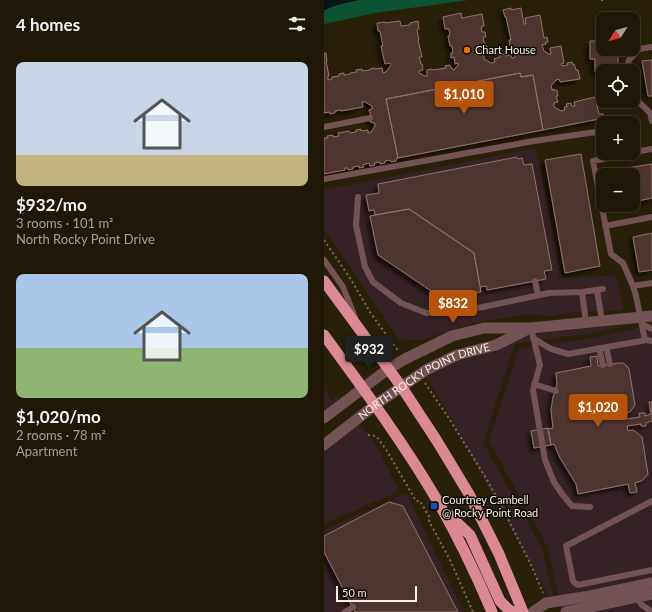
<!DOCTYPE html>
<html lang="en">
<head>
<meta charset="utf-8">
<style>
  body { margin:0; font-family:Lato,sans-serif; background:#2c2514; color:#f1f3f6; height:100vh; display:flex; flex-direction:column; font-size:15px; white-space:nowrap }
  * { box-sizing:border-box; margin:0 }
  p { font-size:13px; color:#a1a09b }
  .icon { flex:none; width:22px; height:22px; fill:none; stroke:currentColor; stroke-width:2; stroke-linecap:round; stroke-linejoin:round }
  .map { position:relative; flex:1; overflow:hidden }
  .sheet { display:flex; flex-direction:column; background:#1f1806; width:324px }
  .sheet>* { flex:none }
  .needle { width:26px; rotate:233deg }
  .buttons { position:absolute; left:272px; top:12px; display:grid; gap:8px }
  .buttons a { display:grid; place-items:center; width:44px; height:44px; border-radius:8px; background:#1f1806; box-shadow:0 4px 16px #0002,0 0 0 1px #3c3728; font-size:20px }
  .scale { position:absolute; left:12px; bottom:10px; width:81px; box-sizing:border-box; padding-left:4px; border:2px solid #f7f1e3; border-top:0; font-size:11px; line-height:14px; white-space:nowrap; color:#f7f1e3; -webkit-text-stroke:3px #0e0a03; paint-order:stroke }
  .price { position:absolute; translate:-50% -34px; padding:0 9px; border-radius:4px; background:#b45309; color:#fff; font-size:13px; line-height:26px; filter:drop-shadow(0 1px 2px #0008) }
  .price::after { content:''; position:absolute; left:50%; top:24px; width:12px; height:9px; margin-left:-6px; background:inherit; clip-path:polygon(0 0,100% 0,50% 100%) }
  .price.selected { background:#222; color:#fff }
  ul { padding:0; list-style:none }
  li { display:grid; align-content:center; gap:8px; height:212px; padding:0 16px }
  li span { display:grid; place-items:center; height:124px; border-radius:8px; color:#555 }
  li>.icon { margin-inline-start:auto }
  span .icon { width:72px; height:72px; fill:#fffc; stroke-width:1 }
  li b { font-size:17px }
  h2 { display:flex; justify-content:space-between; align-items:center; height:48px; padding:0 16px; font-size:17px }
  main { display:flex; flex:1; min-height:0 }
  .map>svg:first-child { display:block }
  .commercial { fill:#352227 }
  .forest { fill:#0b5232 }
  .water { fill:#071519 }
  .building { fill:#503630; stroke:#91736c; filter:url(#shadow) }
  .lines { fill:none; stroke-linecap:round; stroke-linejoin:round }
  .path { stroke:#78705c; stroke-width:2; stroke-dasharray:2 3; stroke-linecap:butt }
  .service { stroke:#755256; stroke-width:6 }
  .minor { stroke:#755256; stroke-width:11 }
  .trunk { stroke:#db8a94; stroke-width:11 }
  .food-dot { fill:#e8710a; stroke:#0e0a03; stroke-width:1.5 }
  .transit-dot { fill:#1a4fb4; stroke:#0e0a03; stroke-width:1.5 }
  .labels { text-anchor:middle; stroke-width:3; stroke-linejoin:round; paint-order:stroke }
  .poi-label { font-size:11px; fill:#f7f1e3; stroke:#0e0a03; text-anchor:start }
  .street-label { font-size:11px; fill:#f7f1e3; stroke:#0e0a03 }
</style>
</head>
<body>
<main>
<section class="sheet">
<h2>4 homes<svg class="icon" aria-label="filters" viewBox="0 0 24 24"><path d="M4 7h16M4 17h16"/><circle cx="9" cy="7" r="2"/><circle cx="15" cy="17" r="2"/></svg></h2>
<ul>
<li><span style="background:linear-gradient(#c9d6e8 75%,#c2b280 0)"><svg class="icon" aria-label="home" viewBox="0 0 24 24"><path d="M3 11l9-7 9 7M6 9v11h12V9"/></svg></span><div><b>$932/mo</b><p>3 rooms · 101 m²</p><p>North Rocky Point Drive</p></div></li>
<li><span style="background:linear-gradient(#a9c7e8 60%,#8fb573 0)"><svg class="icon" aria-label="home" viewBox="0 0 24 24"><path d="M3 11l9-7 9 7M6 9v11h12V9"/></svg></span><div><b>$1,020/mo</b><p>2 rooms · 78 m²</p><p>Apartment</p></div></li>
</ul>
</section>
<div class="map">
<svg width="328" height="612" viewBox="0 0 328 612">
  <defs>
    <filter id="shadow"><feDropShadow dx="-3.5" dy="3.5" stdDeviation="2" flood-color="#0009"/></filter>
  </defs>
  <rect width="100%" height="100%" fill="#292008"/>
  <path class="commercial" d="M212,148L238,278L292,275L300,310L250,312L226,316L205,314L149,323L98,340L76,341L0,229V190Z
    M311,324L262,334L195,343L192,344L190,347L160,440V444L218,548L229,596L225,597L113,394L101,377L134,361L173,350L207,334Z
    M328,325V612H238L223,546L165,441L195,348L262,339Z
    M0,389L8,400L14,395L15,397L12,403L0,413Z
    M36,424L53,447L75,491L0,524V452Z
    M82,493L140,612H0V530Z"/>
  <path class="forest" d="M34,0H145L51,13L0,24V10L13,5Z"/>
  <path class="water" d="M0,0H34L13,5L0,10Z"/>
  <path class="building" d="M187,8V10L197,8L200,24H202L201,18L216,15L220,38L223,37L224,42L221,43L222,44L218,45L220,51L225,54H227L226,48L237,46L240,63L237,64L238,66L244,65L243,63L248,62V64H250L252,70H254L256,79L236,82L235,79L232,80L227,86L228,90L230,89V91L233,90L234,96H232L234,102L230,103V107L237,111L241,110L240,107H243L242,104L247,103L248,106H251L250,102L271,97L275,114H279L280,118L219,130L209,75L197,77L196,73L62,99L74,158L72,159V161L67,162L66,160L61,161V163L56,164V162L50,163L51,165L46,166L45,163L39,165L40,167L35,168V166L29,167V169L24,170V168H21V170L0,174V138H4L3,136L9,135V137L15,136L14,133L25,131L26,133L32,132V130L37,129V131L44,130V133L47,132L51,126V123H49L48,122H46L45,117H47L45,110L48,109V106L41,102H38L39,107L17,111V110L11,111V113L6,114V112L0,113V53H2L3,61H2L5,76H4V80L8,79V77L15,76V74L20,73V75L26,74V73L33,72L32,70L38,69V71L46,70V69L51,68V69L58,68L59,73L62,72L67,65L66,63L61,64L57,46H59L56,31H54L53,23L61,22V23L76,21L77,26L86,25V23L94,21L95,29L93,30L95,40H94L98,57H95L97,64H98L99,70L95,71V73L101,76H103V70L108,69L109,70L122,68L121,66L126,65L127,68H128L129,70H130L134,65V63L131,64L130,57L127,58V53H129L128,46H126L124,36L126,35L125,29H121L119,17L137,13L138,18L158,14L160,26L157,27L158,32H161L162,37H159L161,46H163L164,51H162V54L160,55V59L167,63L171,62L170,59L176,57V55L181,54V56L187,55L188,58H190L193,52V51L189,52L188,45L186,46L185,40H187L182,17H181L179,10Z
    M266,41H279V49H296V55H294V64L292,65L293,71H279V72H271V59H266Z
    M328,60V96H324L318,61Z
    M196,73L197,77L209,75L219,130L74,158L62,99Z
    M257,154L276,266L241,273L221,160Z
    M193,157L194,159L198,158L200,165L208,164L228,270L220,271L222,279L163,290L162,286L156,287L150,253L85,209L51,215L50,210L45,211L42,195L55,193L54,184Z
    M328,164V198L309,202V175H291L290,170Z
    M85,209L150,253L157,292L119,299L54,255L46,216Z
    M328,233V270L315,272L309,237Z
    M273,356L274,366L295,363H299L303,366L305,369L311,405L309,408L306,412L301,413L302,419L316,417L315,413H321V416L327,414L325,402H328V421L322,423V426H317V424L303,426L304,431L308,430L312,432L318,437L324,474L320,479L317,481L311,483L313,492L306,493L304,484L254,494L252,484L236,458L230,444L227,445L224,429L229,428L227,410L229,397L233,384L232,373L267,366L266,357Z
    M224,428L227,445L210,448L207,431Z
    M65,502L79,506L134,612H31L0,552V536Z"/>
  <g class="lines">
    <path class="path" d="M278,1V0
      M0,240L26,278L46,312L61,333L75,352
      M101,383L124,417L162,478L181,513L208,567L219,593
      M44,435H48L53,437L63,451L92,501H96L106,518L105,521L127,562L149,612"/>
    <path class="service" d="M302,71L305,60L315,49L328,47
      M309,94L313,100L326,113L328,121
      M0,127L46,118
      M309,152L328,149
      M307,153L269,161L287,254L299,263L309,286L312,296L321,340
      M0,179L210,141L279,131
      M34,197L32,225L41,267L49,282L77,303L102,313L123,312L159,307L225,293L258,292L279,289
      M281,226L328,217
      M0,260L19,287L31,317
      M211,281L214,295
      M309,286L328,283
      M273,290L278,321
      M258,292L262,323
      M318,324L328,329
      M207,328L216,365L209,390L221,460L230,482L238,494L248,506L266,507
      M209,338L227,349L244,354L323,340L328,341
      M282,347L286,364
      M275,348L279,365
      M210,384L232,391
      M328,501L242,546L249,581L251,583L254,585L328,570
      M312,597L318,605L328,612
      M21,612L29,607"/>
    <g class="minor">
      <path d="M0,418L64,369L81,359L128,336L160,328H207L328,316"/>
      <path id="s1" d="M0,445L51,405L102,370L133,355L172,345L204,329"/>
      <path d="M209,612L222,603L266,596L328,583"/>
      <path d="M242,612L328,594"/>
    </g>
    <path class="trunk" d="M0,281L77,386L113,441L145,494L175,554L199,612
      M0,335C38,387 77,439 110,495C132,532 151,572 168,612
      M125,515L146,535L176,601L185,610L189,612"/>
  </g>
  <circle class="food-dot" cx="143" cy="50" r="4"/>
  <rect class="transit-dot" x="106" y="502" width="8" height="8" rx="2"/>
  <g class="labels">
    <g class="poi-label">
      <text x="151" y="54">Chart House</text>
      <text x="118" y="504">Courtney Cambell<tspan x="118" dy="13">@ Rocky Point Road</tspan></text>
    </g>
    <g class="street-label">
      <text dy="4" stroke="none"><textPath href="#s1" startOffset="120">NORTH ROCKY POINT DRIVE</textPath></text>
    </g>
  </g>
</svg>
<div class="buttons">
<a><svg class="needle" viewBox="-14 -14 28 28"><path d="M0-13l5 13h-10z" fill="#e53935"/><path d="M0 13l5-13h-10z" fill="#a1a09b"/></svg></a>
<a><svg class="icon" aria-label="locate" viewBox="0 0 24 24"><circle cx="12" cy="12" r="6"/><path d="M12 2v4M12 18v4M2 12h4M18 12h4"/></svg></a>
<a>+</a>
<a>−</a>
</div>
<div class="scale">50 m</div>
<b class="price" style="left:140px;top:115px">$1,010</b>
<b class="price" style="left:129px;top:324px">$832</b>
<b class="price selected" style="left:45px;top:370px">$932</b>
<b class="price" style="left:274px;top:428px">$1,020</b>
</div>
</main>
</body>
</html>
